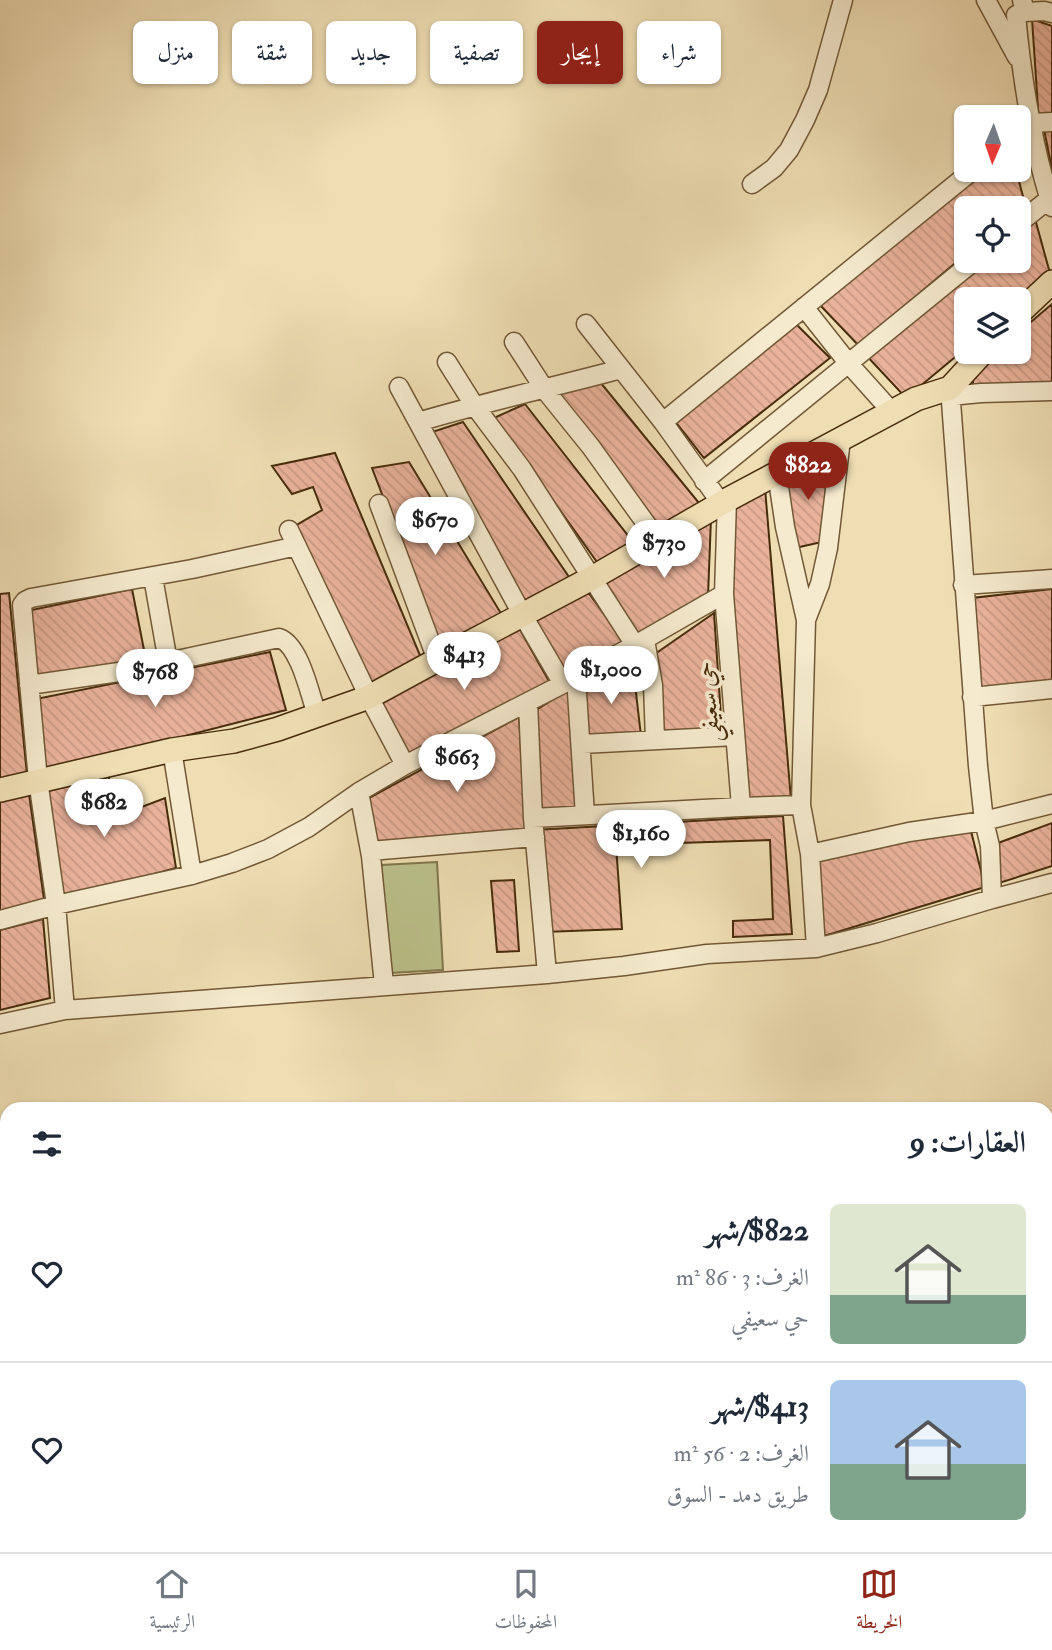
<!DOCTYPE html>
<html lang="ar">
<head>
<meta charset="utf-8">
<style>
  body { margin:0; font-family:"IM FELL Double Pica",Amiri,serif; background:#f2f2f3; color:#1f2937; direction:rtl; height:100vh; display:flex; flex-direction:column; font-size:26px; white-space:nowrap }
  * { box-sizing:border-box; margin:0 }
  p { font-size:23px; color:#747a83 }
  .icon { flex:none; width:38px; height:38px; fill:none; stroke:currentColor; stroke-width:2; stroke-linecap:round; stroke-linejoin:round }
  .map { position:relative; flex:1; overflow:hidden; direction:ltr }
  .side { position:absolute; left:0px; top:1102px; width:1054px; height:450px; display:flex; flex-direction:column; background:#fff; border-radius:21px 21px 0 0; box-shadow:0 2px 5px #0004; direction:rtl }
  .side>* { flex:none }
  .guide { position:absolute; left:21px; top:21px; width:700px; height:63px; direction:rtl; display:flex; gap:14px }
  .needle { width:46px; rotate:182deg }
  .buttons { position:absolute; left:954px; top:105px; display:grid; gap:14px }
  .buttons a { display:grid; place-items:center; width:77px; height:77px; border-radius:10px; background:#fff; box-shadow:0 2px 5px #0004; font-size:35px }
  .price { position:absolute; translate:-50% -60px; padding:0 16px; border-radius:24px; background:#fff; color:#222; font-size:23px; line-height:46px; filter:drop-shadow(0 2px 4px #0008) }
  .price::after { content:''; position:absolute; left:50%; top:42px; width:21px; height:16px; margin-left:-10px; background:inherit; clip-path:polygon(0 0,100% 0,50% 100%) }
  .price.active { background:#8f2418; color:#fff }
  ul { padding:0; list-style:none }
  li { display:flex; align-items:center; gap:21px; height:175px; padding:0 28px }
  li+li { border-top:2px solid #e0e1e3 }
  li span { display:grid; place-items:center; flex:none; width:196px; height:140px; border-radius:10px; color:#555 }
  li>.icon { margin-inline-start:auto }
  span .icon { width:84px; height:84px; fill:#fffc; stroke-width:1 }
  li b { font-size:30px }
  h2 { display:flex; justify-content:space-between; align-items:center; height:84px; padding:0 28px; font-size:30px }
  .tag { padding:0 24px; border-radius:10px; background:#fff; box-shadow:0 2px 5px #0004; font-size:24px; line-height:63px }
  .tag.active { background:#8f2418; color:#fff }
  .dock { display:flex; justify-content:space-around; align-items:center; height:98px; border-top:2px solid #e0e1e3; background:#fff; font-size:19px; color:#747a83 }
  .dock a { display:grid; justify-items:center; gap:4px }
  .dock .active { color:#8f2418 }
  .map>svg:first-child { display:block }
  .pitch { fill:#bbc18b; stroke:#81764c; stroke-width:2 }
  .building { fill:url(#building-back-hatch); stroke:#472c0c; stroke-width:2 }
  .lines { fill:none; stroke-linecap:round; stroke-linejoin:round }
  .minor-casing { stroke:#715836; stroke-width:21 }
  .major-casing { stroke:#472c0c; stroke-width:26 }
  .minor { stroke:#f5eace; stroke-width:18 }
  .major { stroke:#efdeb4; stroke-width:23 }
  .labels { text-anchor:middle; stroke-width:7; stroke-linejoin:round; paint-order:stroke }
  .street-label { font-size:24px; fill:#472c0c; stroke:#f5eace }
</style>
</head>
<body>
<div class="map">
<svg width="1052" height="1552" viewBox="0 0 1052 1552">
  <defs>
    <pattern id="building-back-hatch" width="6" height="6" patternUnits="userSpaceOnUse" patternTransform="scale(1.75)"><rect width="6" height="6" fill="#e9b29b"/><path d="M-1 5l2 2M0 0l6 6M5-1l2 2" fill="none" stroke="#c99984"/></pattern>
  </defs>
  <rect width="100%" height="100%" fill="#efdeb4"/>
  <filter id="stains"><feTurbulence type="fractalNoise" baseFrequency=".00286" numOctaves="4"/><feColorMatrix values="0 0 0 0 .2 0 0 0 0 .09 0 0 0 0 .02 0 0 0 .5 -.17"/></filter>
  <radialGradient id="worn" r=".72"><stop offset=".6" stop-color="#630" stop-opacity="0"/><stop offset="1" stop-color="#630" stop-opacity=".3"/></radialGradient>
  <path class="pitch" d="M437,862L443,970L390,973L381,865Z"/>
  <path class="building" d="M1032,19L1052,26V120L1039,123Z
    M1052,128V170L1044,129Z
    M983,170H1016L1025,204L1018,210V208H966V254L858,345L820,305Z
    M1034,215L1051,277L1018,299H966V348L906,398L865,354L979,261H1018V228Z
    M1052,304V386L973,384V374L998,352H1018V333Z
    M786,314L830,358L704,458L667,411Z
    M600,382L699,503L656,528L559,394Z
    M525,404L633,542L597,562L494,418Z
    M463,422L569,577L524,604L432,432Z
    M335,453L422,660L373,688L295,526L322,510L313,487L292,494L272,466Z
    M829,454L822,542L795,548L783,479Z
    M409,462L502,615L441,648L372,468Z
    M765,488L791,800L746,807L732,594L733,509Z
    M711,518L708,596L637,637L602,579Z
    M585,588L625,643L565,676L532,617Z
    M132,589L146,660L37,679L27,611Z
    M1052,589V680L981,688L972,598Z
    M9,593L27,775L0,781V594Z
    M714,613L722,731L660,734L655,654Z
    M518,626L550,683L409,757L378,704Z
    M270,652L286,710L44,772L36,699Z
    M625,663L636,693L641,736L586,739L583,684Z
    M568,690L578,809L539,811L533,712Z
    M519,717L526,832L374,844L367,799Z
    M109,775L110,819L165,798L176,868L59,900L44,792Z
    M29,794L44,899L0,912V801Z
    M783,816L792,934L733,937V921L773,919L770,840L616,845L622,929L544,932L534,830Z
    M1052,823V866L996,884L990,846Z
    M971,831L985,887L824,936L818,855Z
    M514,880L519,951L497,952L491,881Z
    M43,919L50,998L0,1010V930Z"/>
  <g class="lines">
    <g class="minor-casing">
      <path id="minor" d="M986,0L1017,57
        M1022,0L1025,12L1016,15C1022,80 1032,145 1052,207
        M1025,12L1044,11L1052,13
        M1018,132L1031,123L1052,122
        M752,184L774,168L789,150L805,120L818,90L843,0
        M1018,224L1049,199H1052
        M804,307L849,364L892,412
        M586,324L663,422L721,503
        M514,342L545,390L591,447L657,539
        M447,362L474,405L522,469L635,645
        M399,387L522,614L563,684
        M950,388L978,766L984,821L990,846L992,899
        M950,396L981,393L1052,391
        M418,422C485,402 554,387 621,369
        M663,422L973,170
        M777,473L785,527L806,620L801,805L810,854L816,948
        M704,481L974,261
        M727,500L724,594L741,807
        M379,504L437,660
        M289,530L369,697L405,765
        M153,577L168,662
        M963,585L1052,579
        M806,620L820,584L828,548L841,439
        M645,640L653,685L655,740
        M576,677L585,815
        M29,685L126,671L279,638C300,645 310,695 317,715
        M972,697L1052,689
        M528,702L533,818L547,974
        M582,744L735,736
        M172,750L192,875
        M359,792L371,856L384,985
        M533,818L741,807L801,805
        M370,851L535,837
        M810,854L909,832L984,821L1052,804
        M0,920L56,905L192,875L232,863L268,849L309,827L359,792L405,765L563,684L635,645L724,594
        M65,1010L56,905L38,780L22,605L25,601L31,598L192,569L297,546
        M0,1024L65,1010L547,974L624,966L707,954L816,948L877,933L992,899L1052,883
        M1046,1196L1052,1184
        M481,1545L514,1552
        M825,1545L826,1552
        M433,1552L451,1545
        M754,1552L773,1545"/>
    </g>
    <g class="major-casing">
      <path id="major" d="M1018,314L1052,282
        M0,790L172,750L234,741L278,729L369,697L437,660L592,578L727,500L916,399L950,388L983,352"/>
    </g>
    <use href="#minor" class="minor"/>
    <use href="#major" class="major"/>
  </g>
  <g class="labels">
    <g class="street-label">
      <text transform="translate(708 702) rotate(-95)" y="8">حي سعيفي</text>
    </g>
  </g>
  <rect width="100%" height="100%" filter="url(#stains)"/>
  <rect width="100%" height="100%" fill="url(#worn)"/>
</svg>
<div class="buttons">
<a><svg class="needle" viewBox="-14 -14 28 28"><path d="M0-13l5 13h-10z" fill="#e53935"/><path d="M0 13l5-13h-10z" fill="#747a83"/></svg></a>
<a><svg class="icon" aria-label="locate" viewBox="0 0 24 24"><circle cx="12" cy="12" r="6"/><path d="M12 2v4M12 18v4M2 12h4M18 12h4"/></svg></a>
<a><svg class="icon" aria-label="layers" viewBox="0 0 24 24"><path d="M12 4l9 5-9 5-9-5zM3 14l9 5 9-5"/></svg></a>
</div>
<b class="price active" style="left:808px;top:502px">$822</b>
<b class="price" style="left:435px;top:557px">$670</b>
<b class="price" style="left:664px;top:580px">$730</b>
<b class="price" style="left:464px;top:692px">$413</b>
<b class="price" style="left:611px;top:706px">$1,000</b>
<b class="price" style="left:155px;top:709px">$768</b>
<b class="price" style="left:457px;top:794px">$663</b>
<b class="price" style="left:104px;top:839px">$682</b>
<b class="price" style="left:641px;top:870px">$1,160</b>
<div class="guide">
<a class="tag">شراء</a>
<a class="tag active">إيجار</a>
<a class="tag">تصفية</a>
<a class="tag">جديد</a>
<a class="tag">شقة</a>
<a class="tag">منزل</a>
</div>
<section class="side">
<h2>العقارات: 9<svg class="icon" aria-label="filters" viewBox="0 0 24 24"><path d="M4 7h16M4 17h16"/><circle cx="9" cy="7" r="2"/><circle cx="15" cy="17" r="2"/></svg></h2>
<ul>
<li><span style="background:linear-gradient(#dfe7d0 65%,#7fa58c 0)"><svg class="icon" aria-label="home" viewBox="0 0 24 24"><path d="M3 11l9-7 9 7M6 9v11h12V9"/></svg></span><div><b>$822/شهر</b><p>الغرف: 3 · 86 m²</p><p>حي سعيفي</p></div><svg class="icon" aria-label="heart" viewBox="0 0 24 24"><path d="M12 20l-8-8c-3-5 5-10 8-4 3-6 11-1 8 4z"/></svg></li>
<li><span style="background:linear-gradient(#a9c7e8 60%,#7fa58c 0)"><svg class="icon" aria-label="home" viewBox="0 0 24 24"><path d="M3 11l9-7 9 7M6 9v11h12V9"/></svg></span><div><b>$413/شهر</b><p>الغرف: 2 · 56 m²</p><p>طريق دمد - السوق</p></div><svg class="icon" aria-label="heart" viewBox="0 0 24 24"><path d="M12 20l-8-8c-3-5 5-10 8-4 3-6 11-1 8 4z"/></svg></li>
</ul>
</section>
</div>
<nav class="dock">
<a class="active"><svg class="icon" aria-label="map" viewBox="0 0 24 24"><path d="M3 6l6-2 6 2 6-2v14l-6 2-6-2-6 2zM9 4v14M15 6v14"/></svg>الخريطة</a>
<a><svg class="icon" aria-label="saved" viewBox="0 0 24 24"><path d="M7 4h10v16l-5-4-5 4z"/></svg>المحفوظات</a>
<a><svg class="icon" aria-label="home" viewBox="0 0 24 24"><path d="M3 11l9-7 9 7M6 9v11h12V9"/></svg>الرئيسية</a>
</nav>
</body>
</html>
